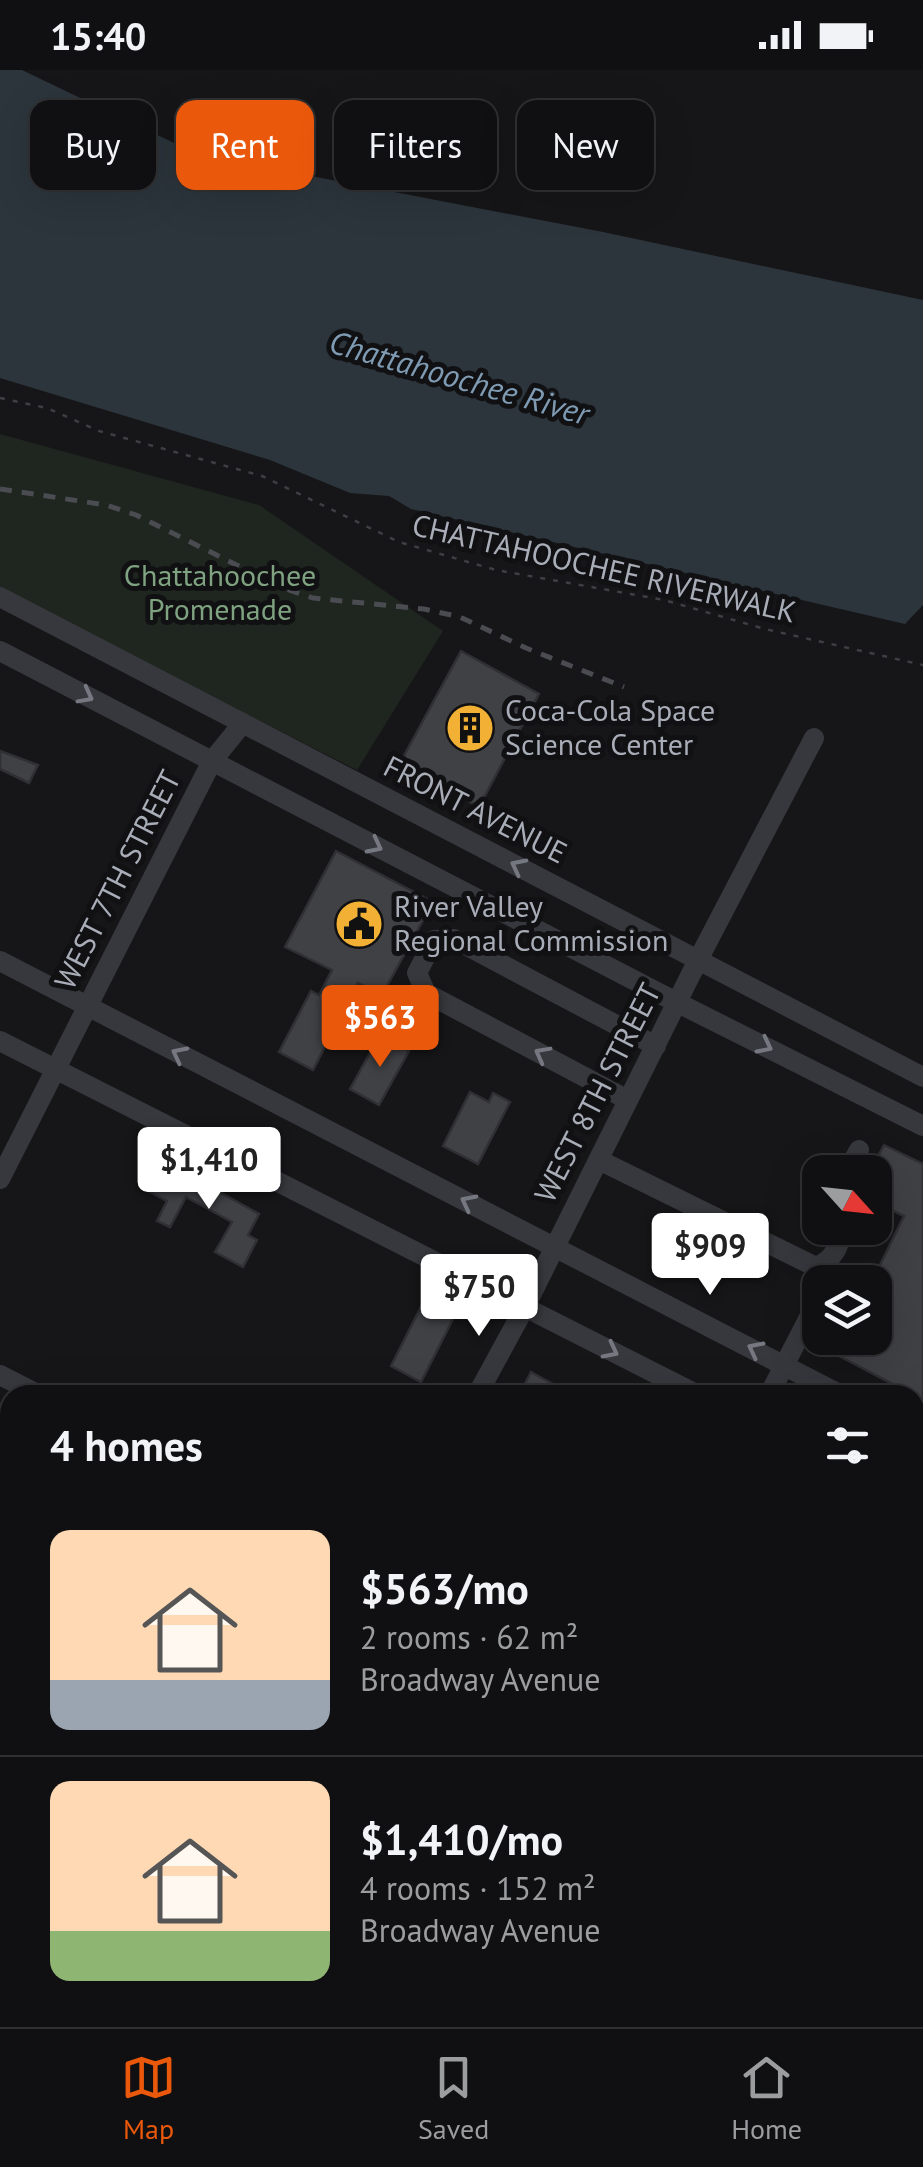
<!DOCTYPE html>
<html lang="en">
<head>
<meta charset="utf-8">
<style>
  body { margin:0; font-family:"PT Sans",sans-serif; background:#19191b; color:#f1f3f6; height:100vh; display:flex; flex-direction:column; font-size:38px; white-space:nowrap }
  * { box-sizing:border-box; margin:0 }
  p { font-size:32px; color:#9c9d9f }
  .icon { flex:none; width:55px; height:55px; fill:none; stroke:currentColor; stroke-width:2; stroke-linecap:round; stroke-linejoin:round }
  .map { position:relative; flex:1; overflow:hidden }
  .details { position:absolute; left:0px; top:1315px; width:925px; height:642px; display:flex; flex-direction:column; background:#101012; border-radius:30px 30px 0 0; box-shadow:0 10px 40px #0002,0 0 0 2px #303032 }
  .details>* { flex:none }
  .guide { position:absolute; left:30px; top:30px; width:865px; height:90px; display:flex; gap:20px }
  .needle { width:65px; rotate:117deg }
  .controls { position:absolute; left:802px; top:1085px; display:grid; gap:20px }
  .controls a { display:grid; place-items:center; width:90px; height:90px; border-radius:20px; background:#101012; box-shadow:0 10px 40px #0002,0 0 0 2px #303032; font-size:50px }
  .price { position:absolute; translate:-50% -85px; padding:0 22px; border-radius:10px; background:#fff; color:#222; font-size:32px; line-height:65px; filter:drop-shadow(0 2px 5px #0008) }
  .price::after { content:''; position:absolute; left:50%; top:60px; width:30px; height:22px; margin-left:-15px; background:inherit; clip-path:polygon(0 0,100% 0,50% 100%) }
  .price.on { background:#ea580c; color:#fff }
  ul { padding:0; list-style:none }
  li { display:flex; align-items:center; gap:30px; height:250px; padding:0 50px }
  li+li { border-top:2px solid #303032 }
  li span { display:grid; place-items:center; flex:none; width:280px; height:200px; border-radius:20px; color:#555 }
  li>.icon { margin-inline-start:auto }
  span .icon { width:120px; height:120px; fill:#fffc; stroke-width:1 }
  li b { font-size:42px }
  h2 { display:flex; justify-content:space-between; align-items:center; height:120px; padding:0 50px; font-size:42px }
  .chip { padding:0 35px; border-radius:20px; background:#101012; box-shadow:0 10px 40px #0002,0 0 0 2px #303032; font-size:35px; line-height:90px }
  .chip.on { background:#ea580c; color:#fff }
  .status { display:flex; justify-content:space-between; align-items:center; height:70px; padding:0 50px; background:#101012; direction:ltr }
  .status svg { height:28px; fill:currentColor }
  .tab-bar { display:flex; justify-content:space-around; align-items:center; height:140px; border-top:2px solid #303032; background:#101012; font-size:28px; color:#9c9d9f }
  .tab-bar a { display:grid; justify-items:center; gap:5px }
  .tab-bar .on { color:#ea580c }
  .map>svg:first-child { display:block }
  .green { fill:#1e261f }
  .water { fill:#2c353c }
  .building { fill:#404145; stroke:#303034; stroke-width:2.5 }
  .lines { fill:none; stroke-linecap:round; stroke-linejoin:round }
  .minor-tunnel { stroke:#333438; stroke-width:20; stroke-dasharray:20 10; stroke-linecap:butt }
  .path { stroke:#3d3f44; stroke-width:2.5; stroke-dasharray:5 8; stroke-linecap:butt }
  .minor { stroke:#37383d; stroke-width:20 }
  .rail { stroke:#4a4c52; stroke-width:5; stroke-dasharray:12 10; stroke-linecap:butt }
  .oneway { stroke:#757881 }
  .labels { text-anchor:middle; stroke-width:10; stroke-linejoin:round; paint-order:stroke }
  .street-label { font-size:30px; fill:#a8adb8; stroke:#111113 }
  .park-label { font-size:30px; fill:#7fa381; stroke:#111113 }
  .poi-label { font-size:30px; fill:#a8adb8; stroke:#111113; text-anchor:start }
  .water-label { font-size:32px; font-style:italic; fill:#7f9bb3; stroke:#111113 }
</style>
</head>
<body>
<div class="status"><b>15:40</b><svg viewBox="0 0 49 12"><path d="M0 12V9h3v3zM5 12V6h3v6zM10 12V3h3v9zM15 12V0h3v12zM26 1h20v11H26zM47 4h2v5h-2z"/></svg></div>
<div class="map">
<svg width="923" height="1957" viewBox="0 0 923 1957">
  <rect width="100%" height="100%" fill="#161618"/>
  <path class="green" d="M0,364L259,435L443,561L357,700L0,520Z"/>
  <path class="water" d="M0,0H22L197,84L603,162L923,230V535L905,554L411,439L389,426L350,423L270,390L0,308Z"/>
  <path class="building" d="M461,581L539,624L479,737L400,693Z
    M0,681L38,695L29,713L0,699Z
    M336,781L433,832L382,925L358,913L313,1000L279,982L311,921L319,925L332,900L285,877Z
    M380,965L409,981L379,1035L350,1019Z
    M470,1022L489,1032L493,1023L510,1032L478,1094L443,1076Z
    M884,1075L923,1094V1330L824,1278L829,1268H875V1212H858L865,1200L879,1197L904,1146L875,1132V1102H870Z
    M164,1096L210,1120L211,1117L259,1144L248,1165L257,1170L243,1197L215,1182L232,1152L186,1127L170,1157L157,1151L167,1131L150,1122Z
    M424,1231L454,1247L421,1312L391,1296Z
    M531,1302L573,1325H519Z"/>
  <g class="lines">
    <path class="minor-tunnel" d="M915,1879L923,1863
      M875,1957L880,1948"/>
    <path class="path" d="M0,328L47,338L99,361L262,406L399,472L496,500L664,530L765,559L923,595
      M773,1957L778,1948"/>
    <path class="minor" d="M0,527L923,1007
      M0,581L678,933L923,1056
      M0,891L841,1325
      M0,971L698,1325
      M628,1030L426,923L417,903L434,870L454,869L656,976
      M599,1090L816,1197C833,1190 842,1175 840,1158
      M847,1102L859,1080
      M0,1109L212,691L243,653
      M0,1305L39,1325
      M477,1325L525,1237L698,890L814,668
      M769,1325L820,1226
      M915,1366L923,1370
      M915,1437L923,1441
      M915,1600L923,1584
      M0,1666L10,1671
      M915,1755L923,1759
      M915,1793L923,1797
      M547,1948L565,1957
      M146,1957L151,1948
      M731,1957L736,1948"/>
    <path class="rail" d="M0,419L106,435L136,445L283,518L313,528L424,539L460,547L526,578L624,617
      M915,1626L923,1610
      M745,1957L750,1948"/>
  </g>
  <defs><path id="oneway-chevron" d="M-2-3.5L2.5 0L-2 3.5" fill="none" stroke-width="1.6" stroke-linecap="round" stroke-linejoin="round" transform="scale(2.5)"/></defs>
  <g class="oneway">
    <use href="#oneway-chevron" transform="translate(86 626) rotate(28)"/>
    <use href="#oneway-chevron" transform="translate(375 776) rotate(27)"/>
    <use href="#oneway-chevron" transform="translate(518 796) rotate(-153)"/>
    <use href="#oneway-chevron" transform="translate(765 976) rotate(27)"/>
    <use href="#oneway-chevron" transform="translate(179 984) rotate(-153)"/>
    <use href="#oneway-chevron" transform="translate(542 984) rotate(-152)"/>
    <use href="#oneway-chevron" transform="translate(468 1132) rotate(-153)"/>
    <use href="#oneway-chevron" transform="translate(755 1279) rotate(-153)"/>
    <use href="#oneway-chevron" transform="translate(611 1281) rotate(27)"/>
  </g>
  <defs>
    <g id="building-disc" transform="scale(2.5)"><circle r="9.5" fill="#f2b134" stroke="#111113"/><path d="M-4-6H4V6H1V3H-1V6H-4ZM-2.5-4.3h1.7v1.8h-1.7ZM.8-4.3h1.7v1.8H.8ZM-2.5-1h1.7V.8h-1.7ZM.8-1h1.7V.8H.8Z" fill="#111"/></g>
    <g id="civic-disc" transform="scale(2.5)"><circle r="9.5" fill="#f2b134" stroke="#111113"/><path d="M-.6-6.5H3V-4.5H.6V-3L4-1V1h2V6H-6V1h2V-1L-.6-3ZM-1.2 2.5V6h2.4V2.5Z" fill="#111"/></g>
  </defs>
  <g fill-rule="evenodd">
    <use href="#building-disc" x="470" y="658"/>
    <use href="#civic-disc" x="359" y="854"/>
  </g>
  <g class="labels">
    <g class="street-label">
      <text transform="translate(604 499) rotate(13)" y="10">CHATTAHOOCHEE RIVERWALK</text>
      <text transform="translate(475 740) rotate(27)" y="10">FRONT AVENUE</text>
      <text transform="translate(118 810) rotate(-63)" y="10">WEST 7TH STREET</text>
      <text transform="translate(598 1023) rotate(-63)" y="10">WEST 8TH STREET</text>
    </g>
    <g class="park-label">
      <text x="220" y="516">Chattahoochee<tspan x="220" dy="34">Promenade</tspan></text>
    </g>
    <g class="poi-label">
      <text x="505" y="651">Coca-Cola Space<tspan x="505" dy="34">Science Center</tspan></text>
      <text x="394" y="847">River Valley<tspan x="394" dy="34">Regional Commission</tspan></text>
    </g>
    <g class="water-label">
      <text transform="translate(459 308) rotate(16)" y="11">Chattahoochee River</text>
    </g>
  </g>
</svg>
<div class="controls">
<a><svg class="needle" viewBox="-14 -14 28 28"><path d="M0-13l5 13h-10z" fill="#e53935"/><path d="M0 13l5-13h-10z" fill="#9c9d9f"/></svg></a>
<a><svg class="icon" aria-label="layers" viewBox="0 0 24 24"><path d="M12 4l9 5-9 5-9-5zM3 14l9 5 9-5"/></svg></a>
</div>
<b class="price on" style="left:380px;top:1000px">$563</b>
<b class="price" style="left:209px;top:1142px">$1,410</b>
<b class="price" style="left:710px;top:1228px">$909</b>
<b class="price" style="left:479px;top:1269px">$750</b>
<div class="guide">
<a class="chip">Buy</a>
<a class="chip on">Rent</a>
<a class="chip">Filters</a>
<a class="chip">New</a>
</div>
<section class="details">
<h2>4 homes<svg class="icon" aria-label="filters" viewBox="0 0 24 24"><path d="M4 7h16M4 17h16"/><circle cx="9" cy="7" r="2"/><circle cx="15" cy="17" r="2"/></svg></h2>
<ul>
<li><span style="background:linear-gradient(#ffd9b3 75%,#9aa5b1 0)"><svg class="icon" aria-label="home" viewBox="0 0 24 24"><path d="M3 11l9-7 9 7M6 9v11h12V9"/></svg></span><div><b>$563/mo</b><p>2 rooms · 62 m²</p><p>Broadway Avenue</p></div></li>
<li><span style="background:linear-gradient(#ffd9b3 75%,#8fb573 0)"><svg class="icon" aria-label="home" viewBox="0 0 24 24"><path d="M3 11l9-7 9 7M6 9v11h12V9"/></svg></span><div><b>$1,410/mo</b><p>4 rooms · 152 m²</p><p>Broadway Avenue</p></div></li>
</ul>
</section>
</div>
<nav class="tab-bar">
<a class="on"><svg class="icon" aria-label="map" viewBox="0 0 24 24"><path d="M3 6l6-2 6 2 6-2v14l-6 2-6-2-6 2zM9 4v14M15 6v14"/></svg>Map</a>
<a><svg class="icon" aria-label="saved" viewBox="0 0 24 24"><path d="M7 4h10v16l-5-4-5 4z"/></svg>Saved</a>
<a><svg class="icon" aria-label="home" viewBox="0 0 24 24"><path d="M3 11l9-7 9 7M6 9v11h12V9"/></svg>Home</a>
</nav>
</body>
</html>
